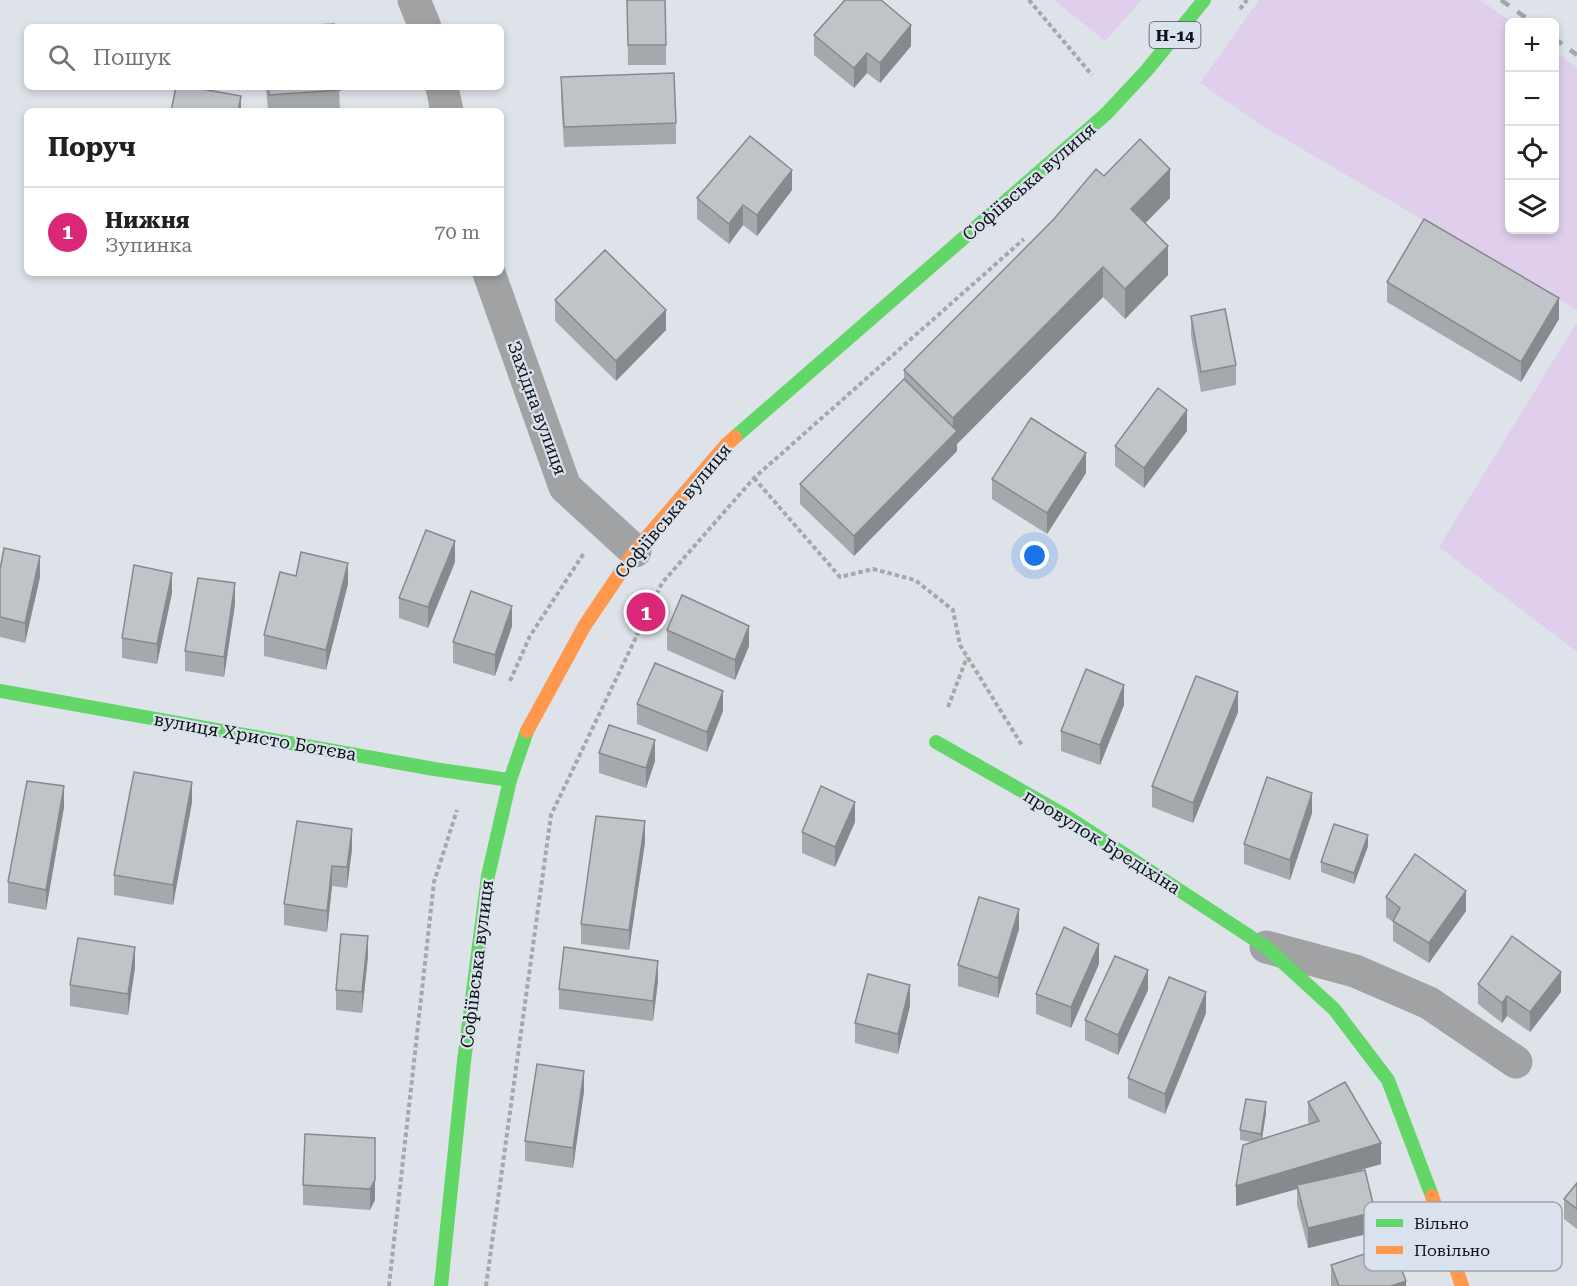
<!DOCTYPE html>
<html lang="uk">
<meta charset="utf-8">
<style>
body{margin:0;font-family:"Roboto Serif",serif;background:#f2f2f2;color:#202124}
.controls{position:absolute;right:18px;top:18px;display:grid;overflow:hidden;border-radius:9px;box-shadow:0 3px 9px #0003}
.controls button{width:54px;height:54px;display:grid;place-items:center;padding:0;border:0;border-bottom:2px solid #e0e0e0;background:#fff;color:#202124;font:30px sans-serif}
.you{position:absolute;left:1035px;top:556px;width:21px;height:21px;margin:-15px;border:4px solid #fff;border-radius:50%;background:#1a73e8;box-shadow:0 0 0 9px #1a73e833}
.badge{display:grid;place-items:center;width:39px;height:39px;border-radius:50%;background:#db2777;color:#fff;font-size:20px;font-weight:700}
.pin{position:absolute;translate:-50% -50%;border:3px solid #fff;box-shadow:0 2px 6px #0006}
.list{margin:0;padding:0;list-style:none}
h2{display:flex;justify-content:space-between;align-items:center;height:78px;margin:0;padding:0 24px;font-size:26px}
h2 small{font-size:20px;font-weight:400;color:#757577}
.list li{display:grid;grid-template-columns:39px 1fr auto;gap:18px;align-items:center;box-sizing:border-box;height:90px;padding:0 24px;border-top:2px solid #e0e0e0}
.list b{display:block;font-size:22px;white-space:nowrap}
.list p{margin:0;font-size:20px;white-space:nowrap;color:#757577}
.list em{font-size:20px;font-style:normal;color:#757577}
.icon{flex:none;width:33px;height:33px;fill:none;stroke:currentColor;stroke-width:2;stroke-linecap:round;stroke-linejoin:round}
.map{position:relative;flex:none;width:1577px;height:1286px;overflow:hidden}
.search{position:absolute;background:#fff;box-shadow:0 3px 9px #0003;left:24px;top:24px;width:480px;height:66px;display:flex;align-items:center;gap:15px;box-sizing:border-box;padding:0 21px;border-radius:9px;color:#757577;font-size:22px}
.panel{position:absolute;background:#fff;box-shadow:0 3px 9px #0003;left:24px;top:108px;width:480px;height:168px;border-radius:9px}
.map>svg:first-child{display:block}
</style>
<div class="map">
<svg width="1577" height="1286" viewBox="0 0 1577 1286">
<rect width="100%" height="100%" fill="#dee3e9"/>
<g fill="#dfcfed">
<polygon points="1054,0 1142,0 1105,41"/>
<polygon points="1259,0 1480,0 1512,22 1510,22 1510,230 1554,230 1555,52 1577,67 1577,310 1261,125 1200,83"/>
<polygon points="1577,322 1577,652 1439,547"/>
</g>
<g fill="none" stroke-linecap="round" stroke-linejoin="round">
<g stroke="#a5a7a9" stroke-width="4" stroke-dasharray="4.5 3" stroke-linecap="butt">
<polyline points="1029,0 1092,75"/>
<polyline points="1240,9 1247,0"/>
<polyline points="754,478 840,577 873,569 915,580 953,610 960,645 1023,747"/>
<polyline points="510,681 530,636 584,553"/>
<polyline points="948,707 967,657"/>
<polyline points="389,1286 434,882 457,810"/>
<polyline points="486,1286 551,815 662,583 754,478 1024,239"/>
</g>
<g stroke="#a1a2a4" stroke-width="33">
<polyline points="414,0 425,27"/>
<polyline points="442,87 447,111"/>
<polyline points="489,273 565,487 635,551"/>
<polyline points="1266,947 1355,971 1429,1003 1516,1062"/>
</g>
<g stroke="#63d668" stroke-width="14">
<polyline points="735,437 1106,114 1147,70 1204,0"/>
<polyline points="0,691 434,769 510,780"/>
<polyline points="936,742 1066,816 1266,947 1334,1009 1388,1080 1432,1196"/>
<polyline points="441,1286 464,1061 488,876 510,780 527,731"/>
</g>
<g stroke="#ff974d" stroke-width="14">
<polyline points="527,731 585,625 635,551 726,445 735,437"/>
<polyline points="1432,1196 1462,1286"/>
</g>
<g stroke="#a3a6a9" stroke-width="4.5" stroke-dasharray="10 10" stroke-linecap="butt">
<polyline points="1501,0 1532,22"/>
<polyline points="1554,38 1577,55"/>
</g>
</g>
<g fill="#a5a9ad">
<polygon points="627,0 666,45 666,65 628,65"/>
<polygon points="814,35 911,46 880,83 867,73 854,88 814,55"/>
<polygon points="561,77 676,123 676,144 564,147 561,97"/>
<polygon points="266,87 339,87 340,110 324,111 268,111"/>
<polygon points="1104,176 1170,198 1145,223 1168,275 1125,319 1103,297 957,444 957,451 854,556 800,504 800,484 904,379 904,370"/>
<polygon points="792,190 757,236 743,225 729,244 697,219 697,198"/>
<polygon points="1387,282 1559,319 1521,382 1387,302"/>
<polygon points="555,300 666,330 616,381 555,321"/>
<polygon points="1191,316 1236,365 1236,385 1201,392 1191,336"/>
<polygon points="1187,431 1144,488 1115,466 1115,446"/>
<polygon points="1086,473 1047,534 992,499 992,479"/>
<polygon points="455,562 428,628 399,618 399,598"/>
<polygon points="0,570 40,577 25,643 0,637"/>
<polygon points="296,576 348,584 326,670 264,656 264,635"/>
<polygon points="172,593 157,664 122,658 122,638"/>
<polygon points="235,604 224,677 185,671 185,651"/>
<polygon points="512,626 495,676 453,663 453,642"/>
<polygon points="667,630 749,646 735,680 667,650"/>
<polygon points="637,704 723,711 707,752 637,724"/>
<polygon points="1124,705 1100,765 1061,751 1061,731"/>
<polygon points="1238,712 1193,823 1152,807 1152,786"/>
<polygon points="599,753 655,761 646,788 599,773"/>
<polygon points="192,802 173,905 114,895 114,875"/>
<polygon points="64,807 46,910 8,903 8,882"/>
<polygon points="1312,813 1290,880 1244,864 1244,844"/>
<polygon points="855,822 835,867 802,853 802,832"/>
<polygon points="645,842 629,950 581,944 581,924"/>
<polygon points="1368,846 1354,884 1321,872 1321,862"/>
<polygon points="352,849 347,888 332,886 327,932 284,925 284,904"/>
<polygon points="1386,897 1466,911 1429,963 1393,941 1393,922 1386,917"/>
<polygon points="1019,929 998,998 958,986 958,965"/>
<polygon points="368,956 362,1013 336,1010 336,990"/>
<polygon points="1099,964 1071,1028 1036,1014 1036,994"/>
<polygon points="135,967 128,1015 70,1006 70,985"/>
<polygon points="658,981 653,1021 559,1009 559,989"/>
<polygon points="1478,984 1561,992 1530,1032 1507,1016 1502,1023 1478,1004"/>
<polygon points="1148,990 1118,1055 1085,1040 1085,1020"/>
<polygon points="910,1006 898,1054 855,1043 855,1023"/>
<polygon points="1206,1013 1165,1114 1128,1098 1128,1078"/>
<polygon points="584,1091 573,1168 525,1161 525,1141"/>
<polygon points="1308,1102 1381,1164 1345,1174 1375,1232 1308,1248 1297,1205 1297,1189 1236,1206 1251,1142 1240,1140 1240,1130 1266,1113 1262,1139 1309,1124 1308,1122"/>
<polygon points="375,1138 375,1200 370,1210 303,1205 303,1185"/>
<polygon points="1577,1183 1577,1229 1564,1219 1564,1199"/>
<polygon points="1331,1265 1406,1286 1331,1286"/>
</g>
<g fill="#86898d">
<polygon points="911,25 911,46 880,83 880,63"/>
<polygon points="867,53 867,73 854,88 854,68"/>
<polygon points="241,96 241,111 238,111"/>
<polygon points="1170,169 1170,198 1131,238 1131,209"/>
<polygon points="792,170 792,190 757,236 757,215"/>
<polygon points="743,205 743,225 729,244 729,224"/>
<polygon points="1168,246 1168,275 1125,319 1125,289"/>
<polygon points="1103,267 1103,297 957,444 957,451 854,556 854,536 953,435 953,418"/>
<polygon points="1559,298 1559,319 1521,382 1521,362"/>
<polygon points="666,310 666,330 616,381 616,361"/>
<polygon points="1187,410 1187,431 1144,488 1144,468"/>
<polygon points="1086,453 1086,473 1047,534 1047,513"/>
<polygon points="455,541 455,562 428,628 428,607"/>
<polygon points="40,556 40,577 25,643 25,623"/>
<polygon points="348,563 348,584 326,670 326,650"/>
<polygon points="172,573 172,593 157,664 157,644"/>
<polygon points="235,583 235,604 224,677 224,657"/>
<polygon points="512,606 512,626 495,676 495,655"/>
<polygon points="749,626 749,646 735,680 735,660"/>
<polygon points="1124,685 1124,705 1100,765 1100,745"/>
<polygon points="723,691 723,711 707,752 707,732"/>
<polygon points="1238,692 1238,712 1193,823 1193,803"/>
<polygon points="655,740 655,761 646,788 646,768"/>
<polygon points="192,782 192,802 173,905 173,885"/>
<polygon points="64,786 64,807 46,910 46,890"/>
<polygon points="1312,793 1312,813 1290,880 1290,860"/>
<polygon points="855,802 855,822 835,867 835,847"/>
<polygon points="645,821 645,842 629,950 629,930"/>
<polygon points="352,829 352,849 347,888 347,867"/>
<polygon points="1368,835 1368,846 1354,884 1354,873"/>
<polygon points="332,866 332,886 327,932 327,911"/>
<polygon points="1466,891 1466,911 1429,963 1429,943"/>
<polygon points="1019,909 1019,929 998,998 998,978"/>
<polygon points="368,936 368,956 362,1013 362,992"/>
<polygon points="1099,944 1099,964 1071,1028 1071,1007"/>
<polygon points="135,947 135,967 128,1015 128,994"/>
<polygon points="658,961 658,981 653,1021 653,1001"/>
<polygon points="1148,970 1148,990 1118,1055 1118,1035"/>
<polygon points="1561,972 1561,992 1530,1032 1530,1012"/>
<polygon points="910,985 910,1006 898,1054 898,1034"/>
<polygon points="1206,992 1206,1013 1165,1114 1165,1094"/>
<polygon points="1507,996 1507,1016 1502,1023 1502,1003"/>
<polygon points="584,1071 584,1091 573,1168 573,1148"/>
<polygon points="1266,1102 1266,1113 1261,1144 1261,1134"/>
<polygon points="1381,1143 1381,1164 1298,1188 1297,1185 1297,1189 1236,1206 1236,1186"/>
<polygon points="375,1159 375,1200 370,1210 370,1189"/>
<polygon points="1375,1212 1375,1232 1308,1248 1308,1228"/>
<polygon points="1406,1281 1406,1286 1391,1286"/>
</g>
<g fill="#c0c4c9" stroke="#86898d" stroke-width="1.5">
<polygon points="627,0 665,0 666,45 628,45"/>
<polygon points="845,0 881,0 911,25 880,63 867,53 854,68 814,35"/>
<polygon points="334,24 335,27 280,27"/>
<polygon points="674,73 676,123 564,127 561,77"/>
<polygon points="176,87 191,87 241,96 238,111 171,111"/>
<polygon points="268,87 339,87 340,90 269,95"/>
<polygon points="750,136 792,170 757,215 743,205 729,224 697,198"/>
<polygon points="1140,139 1170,169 1131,209 1168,246 1125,289 1103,267 953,418 904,370 1054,219 1096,169 1104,176"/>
<polygon points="1424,219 1559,298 1521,362 1387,282"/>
<polygon points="605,250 666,310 616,361 555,300"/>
<polygon points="1225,309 1236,365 1201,372 1191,316"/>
<polygon points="904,379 957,431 854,536 800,484"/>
<polygon points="1158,388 1187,410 1144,468 1115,446"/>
<polygon points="1031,418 1086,453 1047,513 992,479"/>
<polygon points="426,530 455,541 428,607 399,598"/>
<polygon points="4,548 40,556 25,623 0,617 0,570"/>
<polygon points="301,552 348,563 326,650 264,635 280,572 296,576"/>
<polygon points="134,565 172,573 157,644 122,638"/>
<polygon points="198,578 235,583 224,657 185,651"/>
<polygon points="471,591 512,606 495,655 453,642"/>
<polygon points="682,595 749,626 735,660 667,630"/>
<polygon points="655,663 723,691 707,732 637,704"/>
<polygon points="1086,669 1124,685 1100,745 1061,731"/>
<polygon points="1196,676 1238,692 1193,803 1152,786"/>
<polygon points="609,725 655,740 646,768 599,753"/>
<polygon points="134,772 192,782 173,885 114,875"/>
<polygon points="1267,777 1312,793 1290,860 1244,844"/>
<polygon points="27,781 64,786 46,890 8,882"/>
<polygon points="821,786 855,802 835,847 802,832"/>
<polygon points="596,816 645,821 629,930 581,924"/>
<polygon points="297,821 352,829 347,867 332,866 327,911 284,904"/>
<polygon points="1334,824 1368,835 1354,873 1321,862"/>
<polygon points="1415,854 1466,891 1429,943 1393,921 1400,908 1386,897"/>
<polygon points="979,897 1019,909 998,978 958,965"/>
<polygon points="1064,927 1099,944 1071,1007 1036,994"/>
<polygon points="341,934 368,936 362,992 336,990"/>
<polygon points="1512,936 1561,972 1530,1012 1507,996 1502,1003 1478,984"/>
<polygon points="78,938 135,947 128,994 70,985"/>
<polygon points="564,947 658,961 653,1001 559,989"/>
<polygon points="1115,956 1148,970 1118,1035 1085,1020"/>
<polygon points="868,974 910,985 898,1034 855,1023"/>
<polygon points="1169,977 1206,992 1165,1094 1128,1078"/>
<polygon points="537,1064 584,1071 573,1148 525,1141"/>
<polygon points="1345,1082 1381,1143 1236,1186 1243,1145 1319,1121 1308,1102"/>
<polygon points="1246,1099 1266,1102 1261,1134 1240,1130"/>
<polygon points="305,1134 375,1138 375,1180 370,1189 303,1185"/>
<polygon points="1365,1170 1375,1212 1308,1228 1297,1185"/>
<polygon points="1577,1183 1577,1209 1564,1199"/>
<polygon points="1392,1245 1406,1281 1391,1286 1339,1286 1331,1265"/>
</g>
<g text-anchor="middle" stroke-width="4.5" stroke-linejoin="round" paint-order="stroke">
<rect fill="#dae2ed" stroke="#4d5156" stroke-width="1.5" x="1149.5" y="22" width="51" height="26" rx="4.5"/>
<g font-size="16" font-weight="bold" fill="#101316">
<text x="1175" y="41">Н-14</text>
</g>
<g font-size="18" fill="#101316" stroke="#dae2ed">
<text transform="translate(1029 182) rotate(-41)" y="6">Софіївська вулиця</text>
<text transform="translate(537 408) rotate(70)" y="6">Західна вулиця</text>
<text transform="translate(673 511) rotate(-50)" y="6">Софіївська вулиця</text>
<text transform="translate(255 737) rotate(10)" y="6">вулиця Христо Ботєва</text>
<text transform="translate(1102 842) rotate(32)" y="6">провулок Бредіхіна</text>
<text transform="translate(477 964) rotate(-83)" y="6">Софіївська вулиця</text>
</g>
</g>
<rect x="1364" y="1202" width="198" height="69" rx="9" fill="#dae2ed" stroke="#9da4ac" stroke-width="1.5"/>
<rect x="1376" y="1219" width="27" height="8" fill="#63d668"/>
<rect x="1376" y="1246" width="27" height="8" fill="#ff974d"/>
<g font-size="16" fill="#101316">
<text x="1414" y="1229">Вільно</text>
<text x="1414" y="1256">Повільно</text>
</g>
</svg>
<div class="controls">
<button>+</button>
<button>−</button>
<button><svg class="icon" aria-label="locate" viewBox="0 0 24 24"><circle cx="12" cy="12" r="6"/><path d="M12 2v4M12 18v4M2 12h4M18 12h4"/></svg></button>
<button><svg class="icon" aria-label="layers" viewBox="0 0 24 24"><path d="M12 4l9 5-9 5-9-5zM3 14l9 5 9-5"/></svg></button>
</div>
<div class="you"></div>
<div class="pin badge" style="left:646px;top:612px">1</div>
<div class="search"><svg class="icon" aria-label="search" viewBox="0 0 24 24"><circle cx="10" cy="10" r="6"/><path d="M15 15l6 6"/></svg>Пошук</div>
<section class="panel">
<h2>Поруч<small></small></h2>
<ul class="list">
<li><span class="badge">1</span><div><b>Нижня</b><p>Зупинка</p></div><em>70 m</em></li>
</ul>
</section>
</div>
